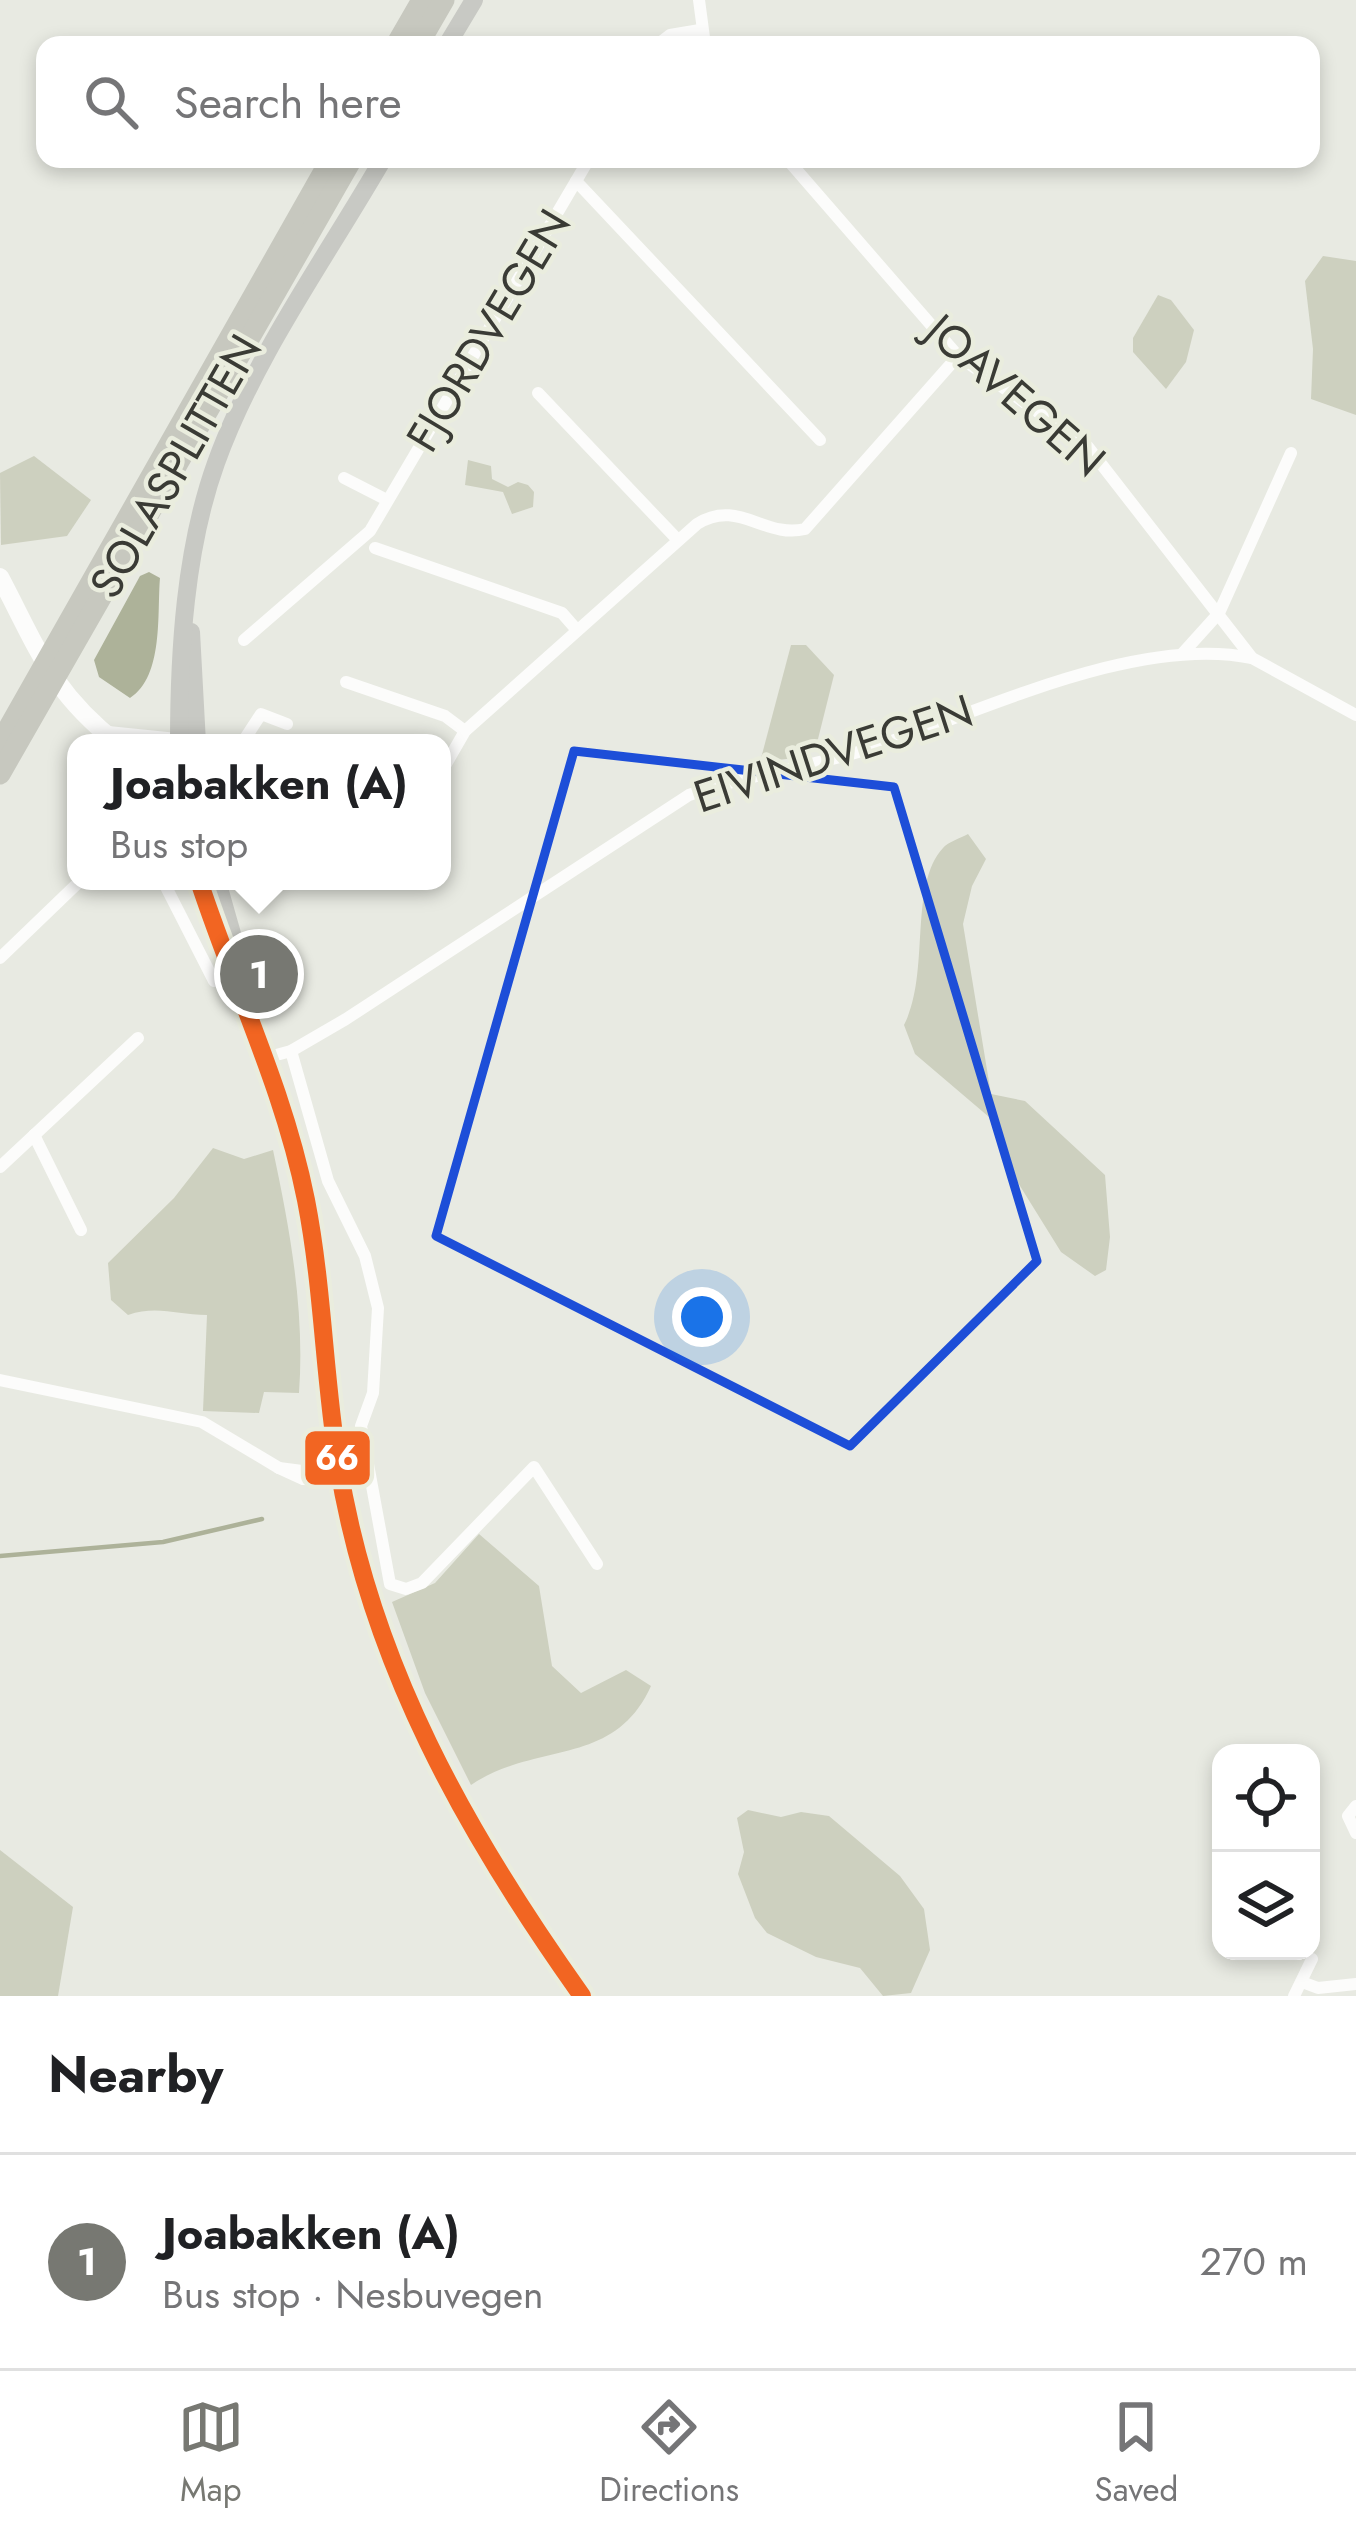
<!DOCTYPE html>
<meta charset="utf-8">
<style>
body{margin:0;font-family:Jost,sans-serif;background:#f2f2f2;color:#202124}
.controls{position:absolute;right:36px;bottom:36px;display:grid;overflow:hidden;border-radius:24px;box-shadow:0 6px 18px #0003}
.controls button{width:108px;height:108px;display:grid;place-items:center;padding:0;border:0;border-bottom:3px solid #e0e0e0;background:#fff;color:#202124;font:60px sans-serif}
.you{position:absolute;left:702px;top:1317px;width:42px;height:42px;margin:-30px;border:9px solid #fff;border-radius:50%;background:#1a73e8;box-shadow:0 0 0 18px #1a73e833}
.badge{display:grid;place-items:center;width:78px;height:78px;border-radius:50%;background:#777872;color:#fff;font-size:39px;font-weight:700}
.pin{position:absolute;translate:-50% -50%;border:6px solid #fff;box-shadow:0 3px 12px #0006}
.popup{position:absolute;left:67px;top:734px;width:384px;height:156px;box-sizing:border-box;display:grid;place-content:center;border-radius:24px;background:#fff;filter:drop-shadow(0 3px 9px #0005);font-size:39px;white-space:nowrap;color:#757577}
.popup b{font-size:45px;color:#202124}
.popup::after{content:'';position:absolute;left:50%;top:100%;margin-left:-24px;border:24px solid transparent;border-top-color:#fff}
.list{margin:0;padding:0;list-style:none}
h2{display:flex;justify-content:space-between;align-items:center;height:156px;margin:0;padding:0 48px;font-size:51px}
h2 small{font-size:39px;font-weight:400;color:#757577}
.list li{display:grid;grid-template-columns:78px 1fr auto;gap:36px;align-items:center;box-sizing:border-box;height:216px;padding:0 48px;border-top:3px solid #e0e0e0}
.list b{display:block;font-size:45px;white-space:nowrap}
.list p{margin:0;font-size:39px;white-space:nowrap;color:#757577}
.list em{font-size:39px;font-style:normal;color:#757577}
.icon{flex:none;width:66px;height:66px;fill:none;stroke:currentColor;stroke-width:2;stroke-linecap:round;stroke-linejoin:round}
.map{position:relative;flex:none;width:1356px;height:1996px;overflow:hidden}
.search{position:absolute;background:#fff;box-shadow:0 6px 18px #0003;left:36px;right:36px;top:36px;height:132px;display:flex;align-items:center;gap:30px;box-sizing:border-box;padding:0 42px;border-radius:24px;color:#757577;font-size:45px}
.sheet{height:372px;background:#fff}
nav{display:flex;justify-content:space-around;align-items:center;box-sizing:border-box;height:168px;border-top:3px solid #e0e0e0;background:#fff;font-size:33px;color:#757577}
nav a{display:grid;justify-items:center;gap:6px}
nav .on{color:#777872}
.map>svg:first-child{display:block}
</style>
<div class="map">
<svg width="1356" height="1996" viewBox="0 0 1356 1996">
<rect width="100%" height="100%" fill="#e8eae2"/>
<g fill="#cdd0bf">
<polygon points="1323,256 1356,261 1356,415 1311,399 1313,349 1305,281"/>
<polygon points="1158,295 1171,300 1194,330 1186,362 1166,389 1133,352 1133,338"/>
<polygon points="34,456 91,500 67,536 1,545 0,473"/>
<polygon points="468,460 491,466 492,479 508,487 518,482 528,485 534,492 533,507 512,514 503,492 465,485"/>
<polygon points="791,645 806,645 834,675 818,739 804,757 760,762"/>
<path d="M968,834l18,25 -14,27 -9,38 28,170 34,7 80,74 5,62 -4,33 -11,6 -34,-24 -49,-79 -23,-56 -74,-63 -11,-29c27,-52 4,-139 39,-177 5,-6 18,-10 25,-14z"/>
<path d="M213,1148l31,11 29,-9c17,80 32,161 26,243l-35,-1 -5,21 -56,-2 4,-96c-30,0 -50,-10 -79,0l-17,-15 -3,-37 66,-65z"/>
<path d="M479,1534l60,52 13,80 29,27 45,-23 25,16c-37,82 -115,55 -180,99l-46,-92 -33,-91 43,-19z"/>
<polygon points="748,1810 781,1817 801,1812 829,1816 900,1876 924,1909 930,1950 911,1993 883,1996 860,1968 816,1957 767,1933 755,1918 738,1874 744,1852 737,1818"/>
<polygon points="0,1850 73,1907 58,1996 0,1996"/>
</g>
<path fill="#adb299" d="M149,572l11,6c-3,35 4,98 -30,120l-31,-21 -5,-17 46,-84z"/>
<g fill="none" stroke-linecap="round" stroke-linejoin="round">
<polyline stroke="#adb299" stroke-width="4.5" points="0,1556 163,1542 262,1519"/>
<g stroke="#fcfcfb" stroke-width="12">
<polyline points="699,0 705,45"/>
<polyline points="657,45 670,35 700,30"/>
<polyline points="787,159 958,356 1088,447 1252,658 1356,715"/>
<polyline points="576,181 820,440"/>
<polyline points="538,393 676,538"/>
<polyline points="344,478 387,500"/>
<polyline points="375,548 562,613 576,629"/>
<polyline points="244,640 370,531 589,159"/>
<polyline points="1182,654 1219,613 1291,453"/>
<polyline points="346,682 445,716 465,731"/>
<polyline points="242,743 261,714 287,724"/>
<path d="M442,771l23,-40 232,-207c41,-26 68,15 108,5l153,-173"/>
<polyline points="163,881 214,981"/>
<polyline points="0,958 80,881"/>
<polyline points="291,1051 328,1181 365,1256 378,1308 373,1393 361,1426 390,1584 406,1589 422,1583 534,1467 597,1564"/>
<path d="M265,1058l26,-7 55,-32 343,-224c59,-21 120,-27 179,-46 109,-35 268,-115 384,-91"/>
<polyline points="34,1135 81,1230"/>
<polyline points="0,1167 138,1038"/>
<polyline points="0,1380 202,1422 279,1468"/>
<polyline points="337,1462 302,1471 279,1468 303,1479 341,1480"/>
<polyline points="1356,1806 1348,1816 1356,1833"/>
<polyline points="1302,1982 1318,1988 1356,1984"/>
<polyline points="1294,1996 1312,1959"/>
</g>
<g stroke="#fcfcfb" stroke-width="18">
<path d="M0,577c38,72 51,114 117,166"/>
<polyline points="108,735 186,743"/>
</g>
<g stroke="#c8c9c4" stroke-width="18">
<polyline points="447,45 474,0"/>
<polyline points="191,632 197,743"/>
<path d="M179,743c0,-91 6,-194 37,-280 39,-108 110,-205 167,-304"/>
<path d="M199,881c35,107 85,208 107,319 17,87 18,176 32,263 32,200 128,370 244,533"/>
<polyline points="217,881 248,990"/>
</g>
<g stroke="#c7c8bf" stroke-width="21">
<polyline points="396,45 422,0"/>
<polyline points="418,45 444,0"/>
<polyline points="0,743 331,159"/>
<polyline points="0,774 352,159"/>
</g>
<defs>
<path id="bus-1" d="M199,881c35,107 85,208 107,319 17,87 18,176 32,263 32,200 128,370 244,533"/>
</defs>
<use href="#bus-1" stroke="#eaedde" stroke-width="27"/>
<use href="#bus-1" stroke="#f26522" stroke-width="18"/>
</g>
<path fill="none" stroke="#1d4ed8" stroke-width="9" stroke-linejoin="round" d="M574,751l320,36 143,474 -187,185 -414,-210z"/>
<g text-anchor="middle" stroke-width="9" stroke-linejoin="round" paint-order="stroke">
<g font-size="45" fill="#3a3b35" stroke="#eaedde">
<text transform="translate(488 330) rotate(-59)" y="16">FJORDVEGEN</text>
<text transform="translate(1016 395) rotate(41)" y="16">JOAVEGEN</text>
<text transform="translate(175 466) rotate(-60)" y="16">SOLASPLITTEN</text>
<text transform="translate(833 753) rotate(-18)" y="16">EIVINDVEGEN</text>
</g>
</g>
<rect stroke="#eaedde" stroke-width="4.5" x="303" y="1429" width="69" height="58" rx="12" fill="#f26522"/>
<g font-size="33" text-anchor="middle" font-weight="bold" fill="#fff">
<text x="337" y="1469">66</text>
</g>
</svg>
<div class="controls">
<button><svg class="icon" aria-label="locate" viewBox="0 0 24 24"><circle cx="12" cy="12" r="6"/><path d="M12 2v4M12 18v4M2 12h4M18 12h4"/></svg></button>
<button><svg class="icon" aria-label="layers" viewBox="0 0 24 24"><path d="M12 4l9 5-9 5-9-5zM3 14l9 5 9-5"/></svg></button>
</div>
<div class="you"></div>
<div class="pin badge" style="left:259px;top:974px">1</div>
<div class="popup"><b>Joabakken (A)</b>Bus stop</div>
<div class="search"><svg class="icon" aria-label="search" viewBox="0 0 24 24"><circle cx="10" cy="10" r="6"/><path d="M15 15l6 6"/></svg>Search here</div>
</div>
<section class="sheet">
<h2>Nearby<small></small></h2>
<ul class="list">
<li><span class="badge">1</span><div><b>Joabakken (A)</b><p>Bus stop · Nesbuvegen</p></div><em>270 m</em></li>
</ul>
</section>
<nav>
<a class="on"><svg class="icon" aria-label="map" viewBox="0 0 24 24"><path d="M3 6l6-2 6 2 6-2v14l-6 2-6-2-6 2zM9 4v14M15 6v14"/></svg>Map</a>
<a><svg class="icon" aria-label="directions" viewBox="0 0 24 24"><path d="M12 3l9 9-9 9-9-9zM9 14v-3h6M13 9l2 2-2 2"/></svg>Directions</a>
<a><svg class="icon" aria-label="saved" viewBox="0 0 24 24"><path d="M7 4h10v16l-5-4-5 4z"/></svg>Saved</a>
</nav>
